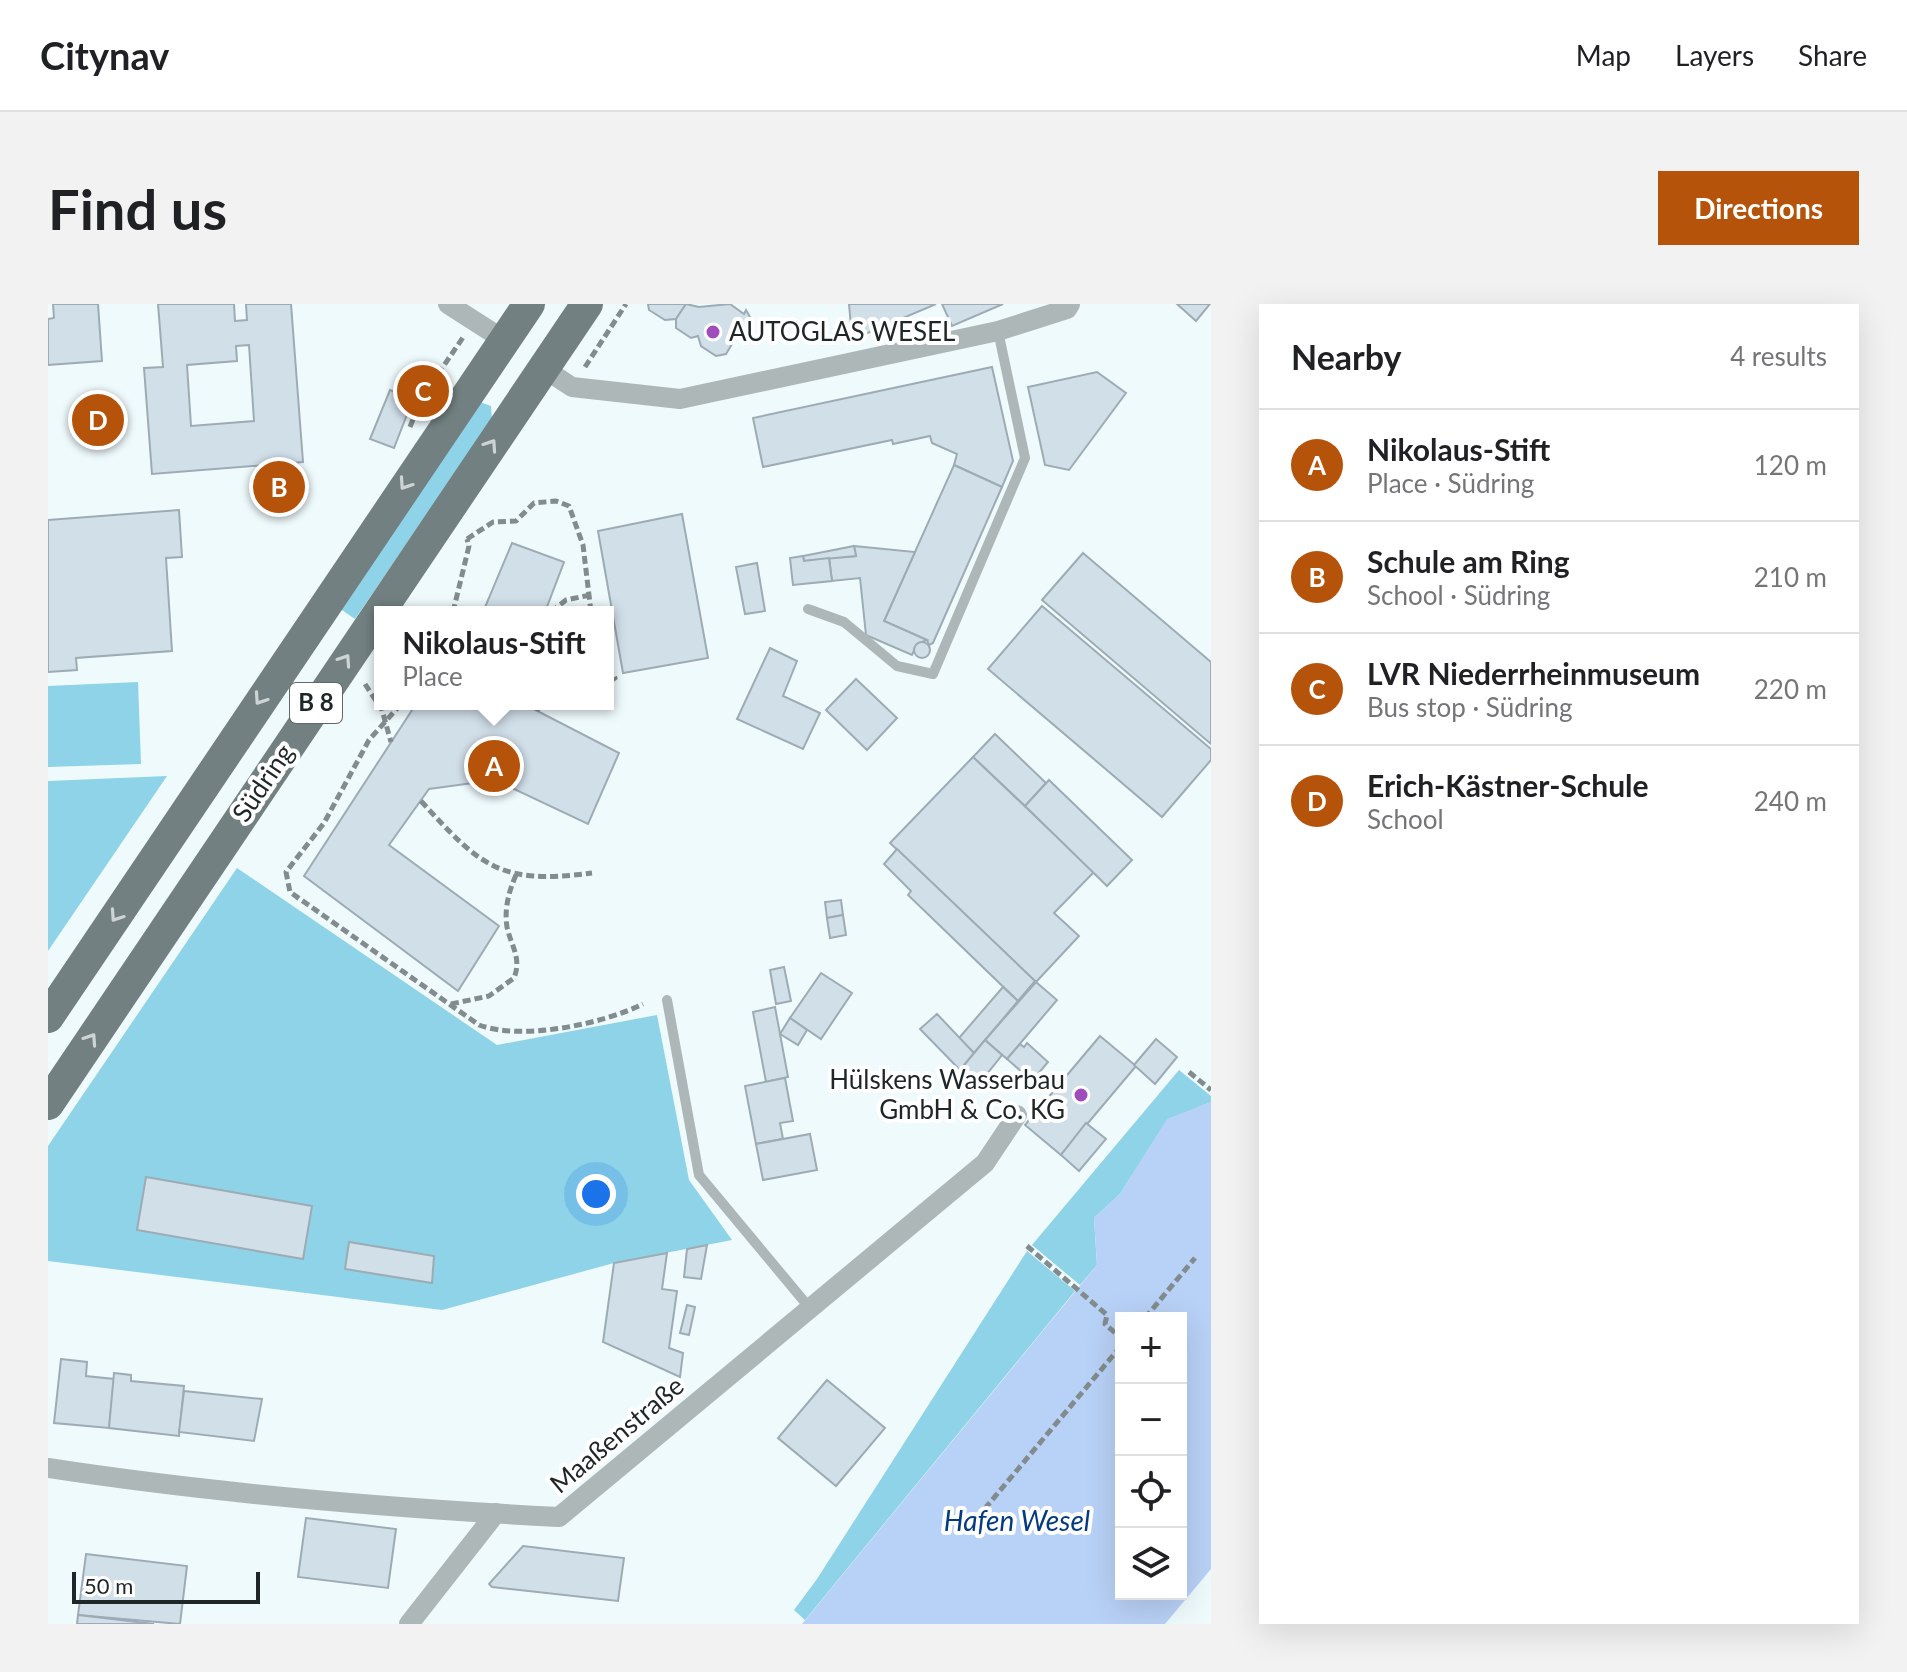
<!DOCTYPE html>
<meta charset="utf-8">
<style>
body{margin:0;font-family:Lato,sans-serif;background:#f2f2f2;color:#202124}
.controls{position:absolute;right:24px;bottom:24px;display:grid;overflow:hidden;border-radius:0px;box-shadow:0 8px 32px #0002}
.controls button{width:72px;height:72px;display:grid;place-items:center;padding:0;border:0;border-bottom:2px solid #e0e0e0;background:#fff;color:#202124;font:40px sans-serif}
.scale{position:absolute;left:24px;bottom:20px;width:188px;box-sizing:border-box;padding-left:8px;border:4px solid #1f2628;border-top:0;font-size:22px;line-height:28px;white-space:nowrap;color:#1f2628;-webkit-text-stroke:6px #fff;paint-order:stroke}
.you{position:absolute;left:548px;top:890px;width:28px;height:28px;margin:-20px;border:6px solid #fff;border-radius:50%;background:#1a73e8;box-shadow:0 0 0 12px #1a73e833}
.badge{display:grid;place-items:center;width:52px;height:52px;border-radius:50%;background:#b45309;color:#fff;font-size:26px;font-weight:700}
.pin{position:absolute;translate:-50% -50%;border:4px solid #fff;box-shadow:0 2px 8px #0006}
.popup{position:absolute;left:326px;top:302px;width:240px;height:104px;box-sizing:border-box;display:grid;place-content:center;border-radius:0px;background:#fff;filter:drop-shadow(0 2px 6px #0005);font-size:26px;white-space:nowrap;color:#757577}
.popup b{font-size:30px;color:#202124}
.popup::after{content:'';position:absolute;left:50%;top:100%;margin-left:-16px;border:16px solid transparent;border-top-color:#fff}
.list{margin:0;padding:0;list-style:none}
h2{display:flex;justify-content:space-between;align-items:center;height:104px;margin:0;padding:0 32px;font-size:34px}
h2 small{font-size:26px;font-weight:400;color:#757577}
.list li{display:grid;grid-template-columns:52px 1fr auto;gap:24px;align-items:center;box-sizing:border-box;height:112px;padding:0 32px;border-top:2px solid #e0e0e0}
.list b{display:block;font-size:30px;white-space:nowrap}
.list p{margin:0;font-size:26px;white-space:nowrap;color:#757577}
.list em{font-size:26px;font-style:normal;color:#757577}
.icon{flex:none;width:44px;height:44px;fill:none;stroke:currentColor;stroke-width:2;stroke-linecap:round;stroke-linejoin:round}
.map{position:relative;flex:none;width:1163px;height:1320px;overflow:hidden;border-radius:0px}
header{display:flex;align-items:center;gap:48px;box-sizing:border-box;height:112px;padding:0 40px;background:#fff;border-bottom:2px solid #e0e0e0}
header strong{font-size:38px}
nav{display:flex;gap:44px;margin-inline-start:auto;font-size:28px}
.intro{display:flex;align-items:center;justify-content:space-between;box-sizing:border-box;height:192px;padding:0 48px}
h1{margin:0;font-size:56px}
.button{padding:20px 36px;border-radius:0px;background:#b45309;color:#fff;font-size:28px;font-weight:700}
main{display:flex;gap:48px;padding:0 48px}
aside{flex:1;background:#fff;border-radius:0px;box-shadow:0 8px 32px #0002}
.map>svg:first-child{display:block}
</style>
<header>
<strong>Citynav</strong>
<nav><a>Map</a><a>Layers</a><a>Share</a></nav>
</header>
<div class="intro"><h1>Find us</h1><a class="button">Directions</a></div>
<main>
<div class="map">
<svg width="1163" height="1320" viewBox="0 0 1163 1320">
<rect width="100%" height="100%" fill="#effafd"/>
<g fill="#8ed3e7">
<polygon points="432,98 443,102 444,115 307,315 288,302"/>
<polygon points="90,378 93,460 0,463 0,382"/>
<polygon points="119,472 0,647 0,477"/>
<polygon points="189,564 449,741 609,711 641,876 684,936 566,959 394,1006 0,957 0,842"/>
<polygon points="1131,766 1163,792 1163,798 1119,816 1072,890 1046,914 1049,961 1032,981 984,941"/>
<polygon points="979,947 1027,987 757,1316 746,1306 769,1275"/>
</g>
<path fill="#b8d1f6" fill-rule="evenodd" d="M1163,798v467l-46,55h-363l295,-359 -3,-47 26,-24 47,-75zM1073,1014h60v276h-60z"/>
<g fill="#d1dfe9" stroke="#9dabb4" stroke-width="2" fill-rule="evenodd">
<polygon points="5,0 50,0 54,57 0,61 0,15 6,14"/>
<path d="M110,0h76l1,17 12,-1 -1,-16h45l12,158 -151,12 -8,-106 19,-1zM201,41l5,76 -63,5 -4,-61 50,-4 -1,-15z"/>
<polygon points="600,0 638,0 628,15 617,16 601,6"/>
<polygon points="638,0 651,3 682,0 696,10 698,6 702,13 695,24 697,33 687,35 678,50 668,52 653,42 650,32 643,34 628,24 628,15"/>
<polygon points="801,0 888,0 808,34 803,23"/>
<polygon points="894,0 955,0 904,22"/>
<polygon points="1129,0 1162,0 1148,17"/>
<polygon points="944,63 965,157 954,183 906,161 909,150 884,139 882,132 845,140 844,136 715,163 705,114"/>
<polygon points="1049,68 1078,89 1021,166 997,161 980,83"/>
<polygon points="342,86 365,95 346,144 322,135"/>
<polygon points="906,161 954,183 885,339 881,341 879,336 836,317"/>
<polygon points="131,206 134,253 118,254 124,347 28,354 29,366 0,368 0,216"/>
<polygon points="634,210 660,354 575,369 550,227"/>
<polygon points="464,239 516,258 497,308 435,308"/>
<polygon points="806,242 867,248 836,317 879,336 869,340 864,351 818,331 812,274 784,277 781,254 808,252"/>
<polygon points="806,242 808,252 756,257 755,252"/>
<polygon points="1035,249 1163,358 1163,440 994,296"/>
<polygon points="755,252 756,257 781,254 784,277 745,281 742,254"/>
<polygon points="709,259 717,307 697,310 688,263"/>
<polygon points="994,302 1163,445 1163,456 1114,513 940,365"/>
<circle cx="874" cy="346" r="8"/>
<polygon points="722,344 749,357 735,392 772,409 755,445 689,415"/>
<polygon points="808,375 849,414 819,446 778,406"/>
<polygon points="368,400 476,400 571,449 540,520 447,476 381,485 341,541 451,622 410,687 256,572"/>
<polygon points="947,430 998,479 977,502 925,453"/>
<polygon points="925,453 1046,568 1006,609 1031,632 988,678 842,539"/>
<polygon points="1001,476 1084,556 1059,582 977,502"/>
<polygon points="849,545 987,677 970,697 860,591 863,587 836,560"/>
<polygon points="793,596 795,611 779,614 777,598"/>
<polygon points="795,611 798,631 782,634 779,614"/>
<polygon points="736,663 743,697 728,700 722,666"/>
<polygon points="773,669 804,689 773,735 742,714"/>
<polygon points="988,678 1009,696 959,755 937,736"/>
<polygon points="955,683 970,697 926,749 911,734"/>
<polygon points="727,703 740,773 718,778 705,708"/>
<polygon points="889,710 926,749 912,766 872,725"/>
<polygon points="742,714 759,726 750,741 732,730"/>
<polygon points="1052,732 1088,762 1013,851 977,821"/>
<polygon points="1108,735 1129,753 1107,780 1086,761"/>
<polygon points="937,736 954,751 930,781 912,766"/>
<polygon points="979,739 1000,758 984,777 959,755 972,740 976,743"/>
<polygon points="737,774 745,817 732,819 735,835 708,840 697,782"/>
<polygon points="1038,819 1058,835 1031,867 1013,851"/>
<polygon points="762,830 769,866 715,876 708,840"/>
<polygon points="98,873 264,902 255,955 89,926"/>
<polygon points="301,938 386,952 384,979 297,965"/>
<polygon points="659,941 653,975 636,973 639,945"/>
<polygon points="619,949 614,985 629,987 621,1044 635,1049 632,1073 555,1038 566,959"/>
<polygon points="639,1001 647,1003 641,1031 632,1029"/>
<polygon points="13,1055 39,1058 38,1072 66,1075 61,1124 6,1119"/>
<polygon points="66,1069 83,1071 83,1077 136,1082 131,1132 61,1124"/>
<polygon points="779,1076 837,1124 788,1182 730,1134"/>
<polygon points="136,1087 214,1095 206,1137 131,1128"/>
<polygon points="258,1214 348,1225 340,1284 250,1273"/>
<polygon points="475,1242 576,1254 570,1297 444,1283 441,1280"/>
<polygon points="38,1250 139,1262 132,1320 30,1311"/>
<polygon points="30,1311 106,1320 29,1320"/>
</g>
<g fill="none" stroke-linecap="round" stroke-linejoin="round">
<g stroke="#828b8d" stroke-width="5" stroke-dasharray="8 4" stroke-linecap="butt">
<polyline points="537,63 578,0"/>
<polyline points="362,123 373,95 416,32"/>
<polyline points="419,235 445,218 468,217 486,199 508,197 521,202 535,241 543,308"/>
<polyline points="405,308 421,242 419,235"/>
<polyline points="503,308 518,296 542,291"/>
<polyline points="560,363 567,374 560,378"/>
<polyline points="317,380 334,406 343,438"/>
<path d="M353,400l-32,36 -45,83 -38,49 4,20 189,133c44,16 123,-1 164,-21"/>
<polyline points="489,407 491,400"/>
<path d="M373,497c60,66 79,84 171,72"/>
<path d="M403,700l38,-8 25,-18c8,-20 -3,-32 -7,-51 -3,-18 2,-36 9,-52"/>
<polyline points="1141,768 1163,786"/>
<polyline points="979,942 1059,1011 1057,1020 1073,1034"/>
<polyline points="1097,1014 1147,954"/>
<polyline points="929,1214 1073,1042"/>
</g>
<g stroke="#aeb7b7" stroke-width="10">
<polyline points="760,305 796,318 849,362 885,370 977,154 950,27"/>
<polyline points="619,696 651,871 760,1002"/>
</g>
<g stroke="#aeb7b7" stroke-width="20">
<polyline points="400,0 456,36"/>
<polyline points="495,64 524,83 632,95 950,27 1019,5 1022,0"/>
<path d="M0,1164c169,26 340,40 511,49l426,-354 32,-48"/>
<polyline points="361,1320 448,1209"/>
</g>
<g stroke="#728081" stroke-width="32">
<polyline points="0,713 481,0"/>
<polyline points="0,800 539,0"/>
</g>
</g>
<defs><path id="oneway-chevron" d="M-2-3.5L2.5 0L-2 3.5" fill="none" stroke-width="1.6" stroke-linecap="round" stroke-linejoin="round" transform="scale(2)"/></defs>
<g stroke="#ced3d3">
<use href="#oneway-chevron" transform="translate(443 141) rotate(-56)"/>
<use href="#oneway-chevron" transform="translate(357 180) rotate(124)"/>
<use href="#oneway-chevron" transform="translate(297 356) rotate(-56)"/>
<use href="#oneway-chevron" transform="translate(212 395) rotate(124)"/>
<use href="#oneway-chevron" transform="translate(68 612) rotate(124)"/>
<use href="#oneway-chevron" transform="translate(43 735) rotate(-56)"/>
</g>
<g fill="#a04dbc" stroke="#fff" stroke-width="3">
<circle cx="665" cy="28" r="8"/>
<circle cx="1033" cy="791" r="8"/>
</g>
<g text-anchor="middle" stroke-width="8" stroke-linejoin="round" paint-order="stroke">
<rect fill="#fff" stroke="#626768" stroke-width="2" x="242" y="379" width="52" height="40" rx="6"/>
<g font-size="24" font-weight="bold" fill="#1f2628">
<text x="268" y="407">B 8</text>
</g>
<g font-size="26" fill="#1f2628" stroke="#fff" text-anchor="start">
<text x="681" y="37">AUTOGLAS WESEL</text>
<text x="1017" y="785" text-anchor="end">Hülskens Wasserbau<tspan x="1017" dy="30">GmbH &amp; Co. KG</tspan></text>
</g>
<g font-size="26" fill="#1f2628" stroke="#fff">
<text transform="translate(215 479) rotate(-56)" y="9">Südring</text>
<text transform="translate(569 1131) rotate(-40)" y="9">Maaßenstraße</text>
</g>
<g font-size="28" font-style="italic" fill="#043b80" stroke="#fff">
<text x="969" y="1227">Hafen Wesel</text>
</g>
</g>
</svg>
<div class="controls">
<button>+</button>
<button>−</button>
<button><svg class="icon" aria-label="locate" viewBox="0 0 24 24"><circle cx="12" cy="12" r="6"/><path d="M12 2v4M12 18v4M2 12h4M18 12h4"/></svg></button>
<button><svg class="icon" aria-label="layers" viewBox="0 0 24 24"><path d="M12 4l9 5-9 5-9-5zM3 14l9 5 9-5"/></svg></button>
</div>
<div class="scale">50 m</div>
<div class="you"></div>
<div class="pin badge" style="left:446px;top:462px">A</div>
<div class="popup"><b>Nikolaus-Stift</b>Place</div>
<div class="pin badge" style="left:231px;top:183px">B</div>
<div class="pin badge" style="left:375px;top:87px">C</div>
<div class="pin badge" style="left:50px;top:116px">D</div>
</div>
<aside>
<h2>Nearby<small>4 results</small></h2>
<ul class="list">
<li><span class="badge">A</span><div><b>Nikolaus-Stift</b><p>Place · Südring</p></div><em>120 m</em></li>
<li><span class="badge">B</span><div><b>Schule am Ring</b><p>School · Südring</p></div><em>210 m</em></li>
<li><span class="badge">C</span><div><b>LVR Niederrheinmuseum</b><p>Bus stop · Südring</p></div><em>220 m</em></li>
<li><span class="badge">D</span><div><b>Erich-Kästner-Schule</b><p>School</p></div><em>240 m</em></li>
</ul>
</aside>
</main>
